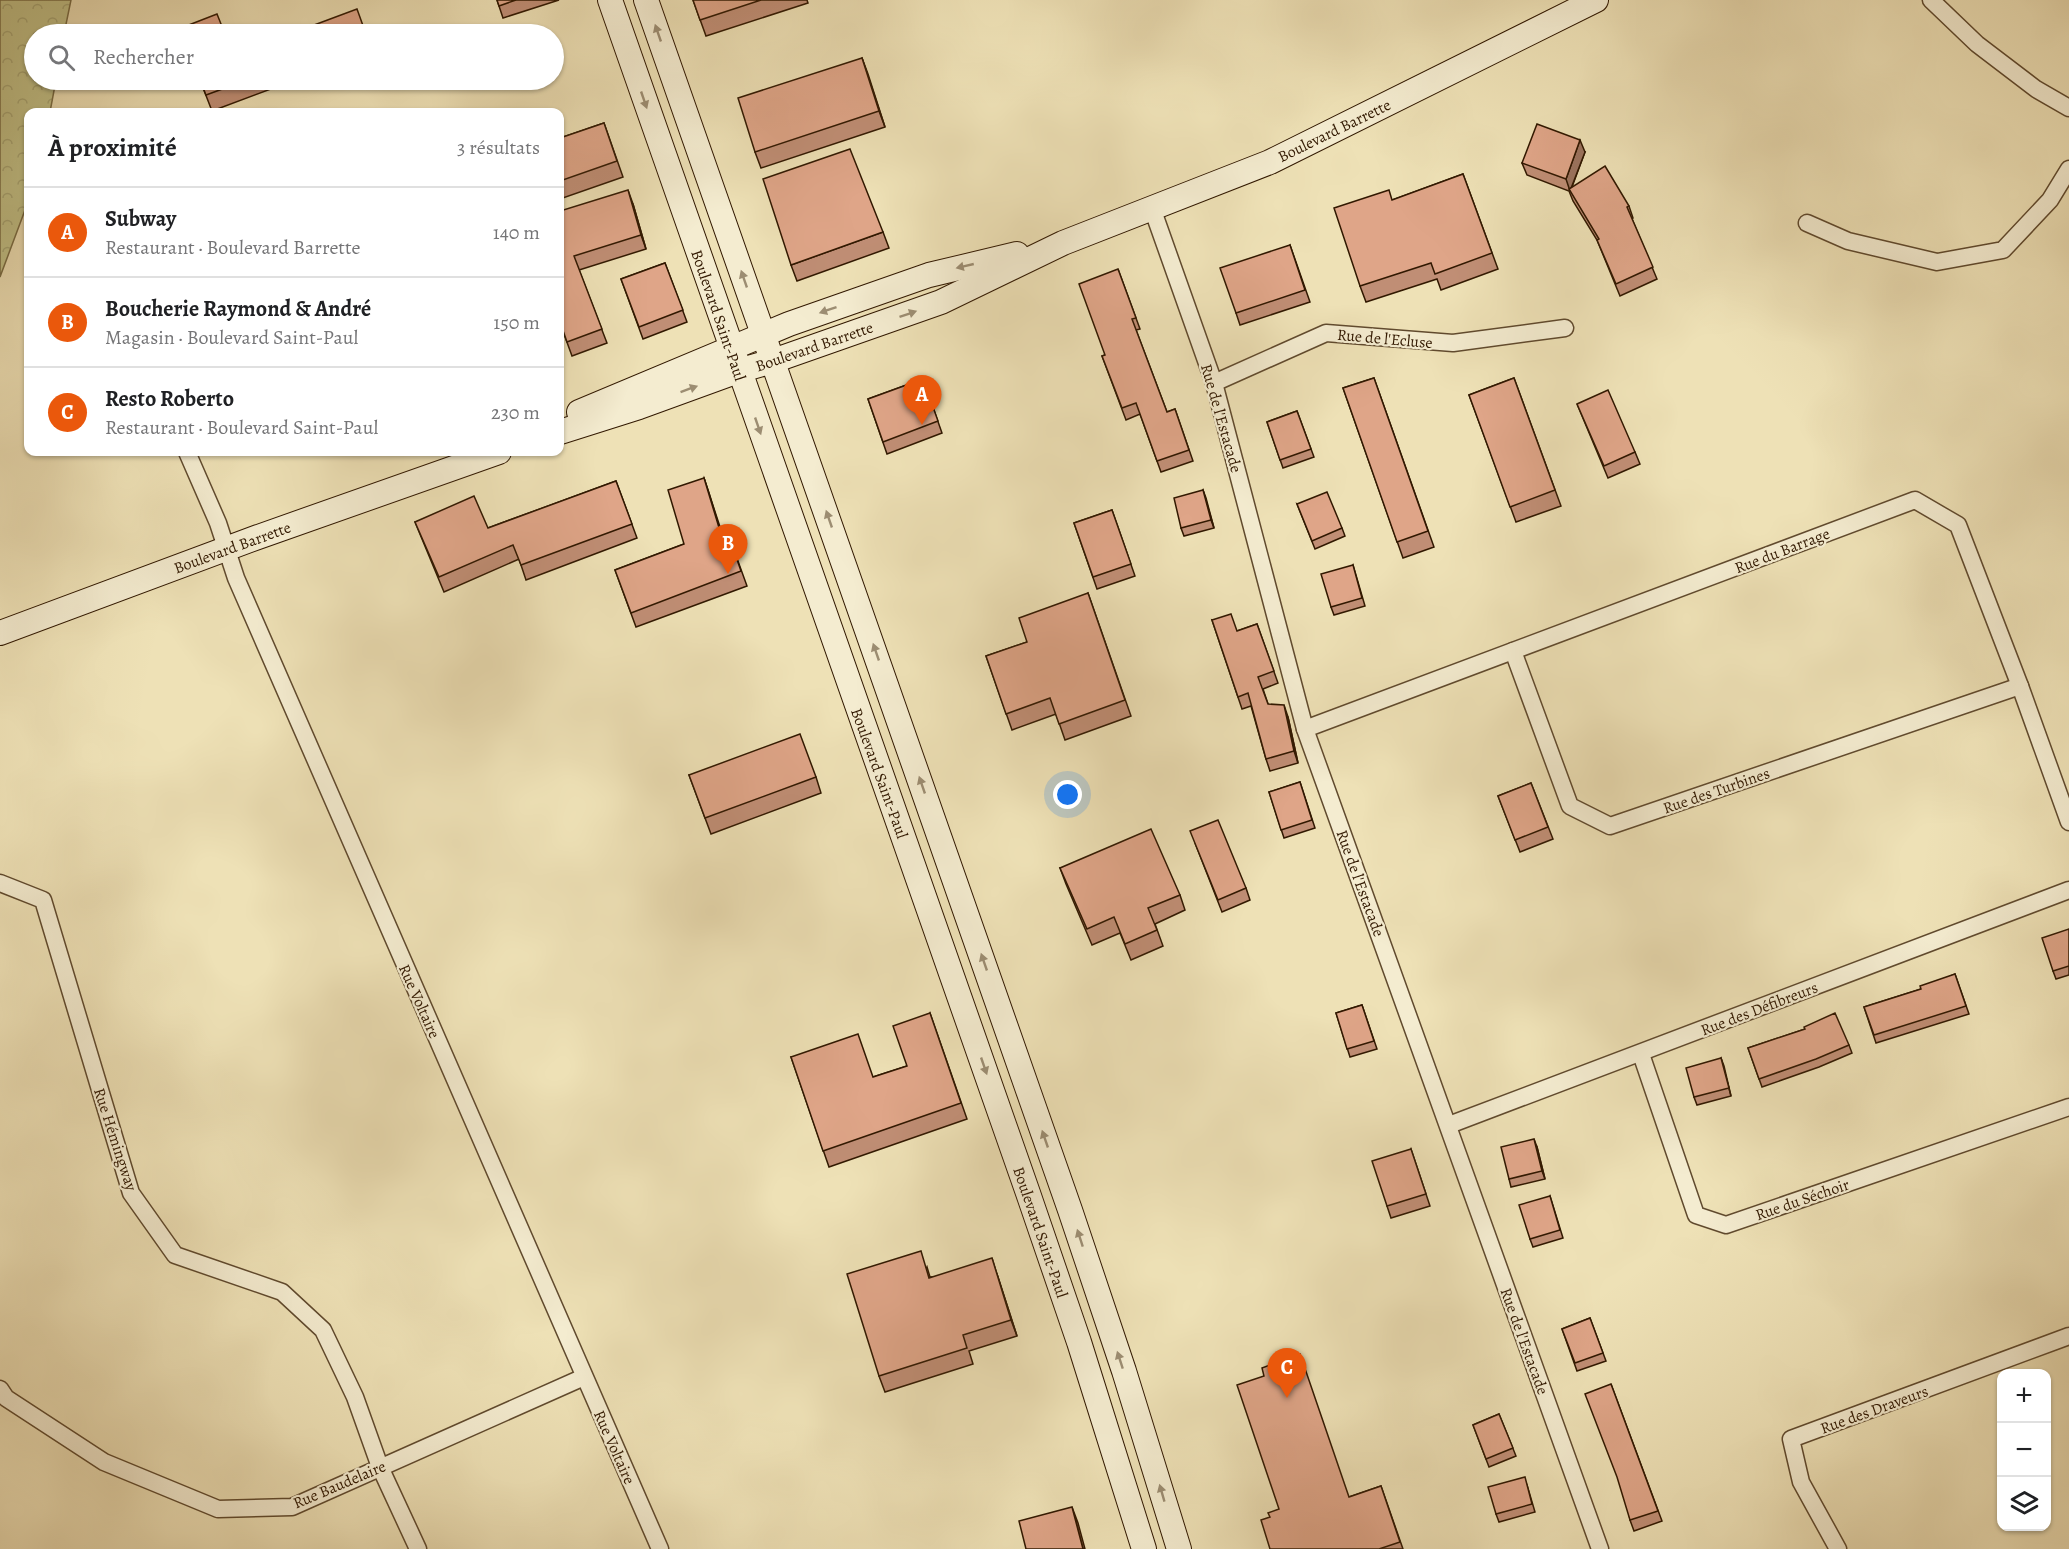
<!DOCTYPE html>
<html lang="fr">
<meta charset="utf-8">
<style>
body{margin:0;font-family:Alegreya,serif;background:#f2f2f2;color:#202124}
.controls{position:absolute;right:18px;bottom:18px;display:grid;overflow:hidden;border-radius:12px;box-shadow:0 2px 4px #0004}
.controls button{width:54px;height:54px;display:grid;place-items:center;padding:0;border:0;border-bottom:2px solid #e0e0e0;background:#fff;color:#202124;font:30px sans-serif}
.you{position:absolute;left:1068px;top:795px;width:21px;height:21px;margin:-15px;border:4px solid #fff;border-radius:50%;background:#1a73e8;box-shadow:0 0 0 9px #1a73e833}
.badge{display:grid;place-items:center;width:39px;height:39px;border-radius:50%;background:#ea580c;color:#fff;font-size:20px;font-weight:700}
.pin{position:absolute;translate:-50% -50px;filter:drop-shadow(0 2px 3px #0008)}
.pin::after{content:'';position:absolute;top:32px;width:21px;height:18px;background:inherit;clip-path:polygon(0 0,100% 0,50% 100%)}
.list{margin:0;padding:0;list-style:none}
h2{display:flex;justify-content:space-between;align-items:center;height:78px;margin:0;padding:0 24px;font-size:26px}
h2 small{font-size:20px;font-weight:400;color:#757577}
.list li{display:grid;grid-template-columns:39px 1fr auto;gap:18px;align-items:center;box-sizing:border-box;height:90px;padding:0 24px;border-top:2px solid #e0e0e0}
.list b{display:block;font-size:22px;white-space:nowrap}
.list p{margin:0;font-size:20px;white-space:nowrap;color:#757577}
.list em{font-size:20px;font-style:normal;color:#757577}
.icon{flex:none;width:33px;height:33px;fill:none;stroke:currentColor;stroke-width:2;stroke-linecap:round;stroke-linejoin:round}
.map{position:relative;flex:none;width:2069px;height:1549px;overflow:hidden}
.search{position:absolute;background:#fff;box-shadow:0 2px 4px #0004;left:24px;top:24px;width:540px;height:66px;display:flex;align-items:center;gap:15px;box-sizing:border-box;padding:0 21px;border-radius:33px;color:#757577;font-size:22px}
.panel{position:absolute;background:#fff;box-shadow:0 2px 4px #0004;left:24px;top:108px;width:540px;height:348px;border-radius:12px}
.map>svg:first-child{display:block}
</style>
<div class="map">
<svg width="2069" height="1549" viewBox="0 0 2069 1549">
<defs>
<pattern id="forest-crowns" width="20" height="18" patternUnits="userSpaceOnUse" patternTransform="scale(1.5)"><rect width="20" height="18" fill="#c1c188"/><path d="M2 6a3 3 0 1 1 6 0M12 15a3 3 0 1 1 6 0" fill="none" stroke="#a6a574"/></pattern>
</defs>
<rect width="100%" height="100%" fill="#eee1b6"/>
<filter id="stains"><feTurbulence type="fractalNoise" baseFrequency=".00333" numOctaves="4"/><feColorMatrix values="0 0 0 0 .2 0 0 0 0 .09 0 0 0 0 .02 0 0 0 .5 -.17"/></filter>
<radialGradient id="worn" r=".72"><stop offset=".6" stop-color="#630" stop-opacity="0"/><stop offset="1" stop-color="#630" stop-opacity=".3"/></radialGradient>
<polygon fill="url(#forest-crowns)" stroke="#796c44" stroke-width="1.5" points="0,0 71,0 64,34 34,34 34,80 56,80 50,112 28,112 28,202 0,277"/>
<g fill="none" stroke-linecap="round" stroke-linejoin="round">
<defs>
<g id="street">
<polyline points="1931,0 1977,44 2036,89 2069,108"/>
<polyline points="1152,208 1214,383 1305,729 1600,1549"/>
<polyline points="1807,223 1848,241 1937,262 2003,250 2050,200 2069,169"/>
<polyline points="1214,383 1326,333 1453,343 1565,328"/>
<polyline points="187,452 218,523 236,578 660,1549"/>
<polyline points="1513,651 1570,806 1610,826 2020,686"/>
<polyline points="1305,729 1915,500 1958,525 2020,686 2069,822"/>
<polyline points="0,883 43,900 131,1193 175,1255 282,1292 323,1330 355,1397 380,1467 418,1549"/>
<polyline points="1641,1054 1696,1215 1726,1225 2069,1107"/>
<polyline points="1449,1125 2069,890"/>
<polyline points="0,1389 6,1398 104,1462 218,1509 292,1507 584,1377"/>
<polyline points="1838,1549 1801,1482 1791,1439 2069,1336"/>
</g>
<g id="secondary">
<polyline points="610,0 1028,1193 1079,1342 1144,1549"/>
<polyline points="646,0 1070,1210 1124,1371 1179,1549"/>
<polyline points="579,412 789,324 929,275 1017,254"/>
<polyline points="560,432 639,407 738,371 773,361 941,302 1063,243 1270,162 1596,0"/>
<polyline points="0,633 258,537 499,452"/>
</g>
</defs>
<use href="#street" stroke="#604a2e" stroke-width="19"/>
<use href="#secondary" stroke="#311800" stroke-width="26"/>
<use href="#street" stroke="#f4ecd0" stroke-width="16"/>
<use href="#secondary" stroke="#f4ecd0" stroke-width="24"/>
</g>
<g fill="#c08e75" stroke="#311800" stroke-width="1.5">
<polygon points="497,0 559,0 503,18"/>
<polygon points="693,0 807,0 808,3 706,36"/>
<polygon points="862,58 885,127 761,168 755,152"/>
<polygon points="200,80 295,80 212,111"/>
<polygon points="604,123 623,177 560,199 560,138"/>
<polygon points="1585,152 1572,187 1629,206 1633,218 1632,219 1657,279 1620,296 1597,240 1573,201 1569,191 1527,175 1522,163"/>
<polygon points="1463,174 1498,269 1441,290 1437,279 1366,302 1360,286 1392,200"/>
<polygon points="633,204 646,249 579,270 607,343 572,356 560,323 560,211"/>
<polygon points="883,232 889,248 797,281 791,265"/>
<polygon points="1290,245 1310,302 1240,325 1236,313"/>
<polygon points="665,263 687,322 643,339 621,279"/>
<polygon points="1118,269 1140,329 1136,330 1167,412 1175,409 1193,461 1161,472 1140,414 1126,420 1102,356 1105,355"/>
<polygon points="1374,378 1434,547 1403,558 1343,388"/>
<polygon points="1514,378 1561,506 1516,522 1469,395"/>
<polygon points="923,379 942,433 887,454 868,399"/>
<polygon points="1577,404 1635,452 1640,464 1608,478"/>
<polygon points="1297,411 1314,457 1283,468 1267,422"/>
<polygon points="704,478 721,530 726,528 747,586 636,627 615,570 684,544"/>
<polygon points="616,481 637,538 526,580 519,559 444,592 415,522 488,528"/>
<polygon points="1203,490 1214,528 1184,536 1181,528"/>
<polygon points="1297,504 1342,528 1345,536 1315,549"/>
<polygon points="1112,510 1135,576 1097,589 1074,523"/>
<polygon points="1353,565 1365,606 1334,615 1331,607"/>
<polygon points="1088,593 1131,716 1065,740 1056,714 1012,730 986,656 1027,642"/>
<polygon points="1212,620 1237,631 1257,624 1278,683 1263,689 1268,704 1288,717 1298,763 1270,771 1266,759 1251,706 1242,709"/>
<polygon points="689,775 816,777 821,793 711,834"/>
<polygon points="1300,782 1315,828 1284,838 1269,792"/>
<polygon points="1531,783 1553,839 1520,852 1498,796"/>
<polygon points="1195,843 1246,888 1250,900 1222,912"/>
<polygon points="1060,868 1180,895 1185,910 1155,924 1163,946 1131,960 1120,933 1092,945 1066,884"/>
<polygon points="2069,929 2069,975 2056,979 2053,971"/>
<polygon points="1955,974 1969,1014 1876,1043 1864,1007 1921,989"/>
<polygon points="1362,1005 1377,1049 1350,1057 1336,1013"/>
<polygon points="930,1013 967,1119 829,1167 791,1057 873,1077 907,1066"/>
<polygon points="1805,1029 1849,1045 1852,1053 1819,1067 1762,1087 1748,1048"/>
<polygon points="1721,1058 1731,1096 1697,1105 1694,1097"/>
<polygon points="1537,1147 1545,1179 1511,1187 1509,1179"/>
<polygon points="1411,1149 1430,1206 1391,1218 1387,1206"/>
<polygon points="1550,1196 1563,1238 1533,1247 1530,1239"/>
<polygon points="927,1267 930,1277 997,1274 1017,1336 969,1351 973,1364 885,1392 879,1376"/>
<polygon points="1590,1318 1606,1361 1577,1371 1562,1329"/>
<polygon points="1611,1384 1662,1521 1634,1531 1630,1520"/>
<polygon points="1499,1414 1516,1456 1489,1467 1473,1425"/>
<polygon points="1527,1485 1535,1512 1499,1522 1496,1514"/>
<polygon points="1381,1486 1403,1549 1270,1549 1270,1517 1279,1509 1349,1497"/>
</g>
<g fill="#9c745f" stroke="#311800" stroke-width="1.5">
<polygon points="862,58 868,74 885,127 879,111"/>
<polygon points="1580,140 1585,152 1570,191 1566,179"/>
<polygon points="628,190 633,204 646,249 641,235"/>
<polygon points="704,478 709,493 725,546 720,531"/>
<polygon points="1203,490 1206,498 1214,528 1211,520"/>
<polygon points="1284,705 1288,717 1298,763 1294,751"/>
<polygon points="1721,1058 1724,1066 1731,1096 1729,1088"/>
<polygon points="1534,1139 1537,1147 1545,1179 1542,1171"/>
<polygon points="992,1258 997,1274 1017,1336 1011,1320"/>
<polygon points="1072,1507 1078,1523 1085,1549 1083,1549"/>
</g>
<g fill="#dfa588" stroke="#311800" stroke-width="1.5">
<polygon points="497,0 516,0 499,6"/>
<polygon points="693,0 761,0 700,20"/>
<polygon points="357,9 366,34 290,34"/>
<polygon points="217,14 225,34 183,34 181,28"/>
<polygon points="862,58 879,111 755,152 738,98"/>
<polygon points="200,80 247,80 206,95"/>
<polygon points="604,123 617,161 560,181 560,138"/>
<polygon points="1537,124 1580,140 1566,179 1522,163"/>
<polygon points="850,149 883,232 791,265 763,179"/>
<polygon points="1605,166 1629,206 1627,207 1653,267 1616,284 1597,240 1599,239 1569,189"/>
<polygon points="1463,174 1492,253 1435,274 1431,263 1360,286 1334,208 1389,190 1392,200"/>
<polygon points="628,190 641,235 574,256 602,329 567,342 560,322 560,211"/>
<polygon points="1290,245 1305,290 1236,313 1220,268"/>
<polygon points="665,263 683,310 639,327 621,279"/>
<polygon points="1118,269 1136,318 1132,319 1167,412 1175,409 1189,450 1157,461 1136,403 1122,408 1102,356 1105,355 1079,284"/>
<polygon points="1374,378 1428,531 1397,542 1343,388"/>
<polygon points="1514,378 1555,490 1510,507 1469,395"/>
<polygon points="923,379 938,421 883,442 868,399"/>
<polygon points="1608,390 1635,452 1604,466 1577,404"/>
<polygon points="1297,411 1311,449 1280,460 1267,422"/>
<polygon points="704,478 720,531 726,528 741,571 631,613 615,570 684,544 668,490"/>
<polygon points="616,481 632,524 521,565 513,545 439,577 415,522 474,496 488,528"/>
<polygon points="1203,490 1211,520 1181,528 1174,498"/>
<polygon points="1327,492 1342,528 1312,541 1297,504"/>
<polygon points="1112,510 1131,564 1093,577 1074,523"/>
<polygon points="1353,565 1362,598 1331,607 1321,574"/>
<polygon points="1088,593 1125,700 1059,724 1050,698 1006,714 986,656 1027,642 1019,618"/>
<polygon points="1231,614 1237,631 1257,624 1274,671 1258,677 1268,704 1284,705 1294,751 1266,759 1248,693 1238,697 1212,620"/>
<polygon points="800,734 816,777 705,818 689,775"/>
<polygon points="1300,782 1312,820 1281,830 1269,792"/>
<polygon points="1531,783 1548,827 1515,840 1498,796"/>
<polygon points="1218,820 1246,888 1218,900 1190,831"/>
<polygon points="1151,829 1180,895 1148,908 1157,930 1125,944 1114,917 1087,929 1060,868"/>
<polygon points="2069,929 2069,966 2053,971 2042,938"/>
<polygon points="1955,974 1966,1006 1874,1035 1864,1007 1921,989 1920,986"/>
<polygon points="1362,1005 1374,1041 1347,1049 1336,1013"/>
<polygon points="930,1013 961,1103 823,1151 791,1057 858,1034 873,1077 907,1066 893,1026"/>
<polygon points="1835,1013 1849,1045 1816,1059 1759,1079 1748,1048 1805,1029 1804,1027"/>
<polygon points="1721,1058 1729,1088 1694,1097 1686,1068"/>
<polygon points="1534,1139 1542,1171 1509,1179 1501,1147"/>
<polygon points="1411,1149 1426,1194 1387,1206 1372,1161"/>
<polygon points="1550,1196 1560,1230 1530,1239 1519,1205"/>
<polygon points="921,1251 929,1278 992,1258 1011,1320 963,1335 967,1348 879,1376 847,1274"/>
<polygon points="1590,1318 1603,1353 1575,1363 1562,1329"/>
<polygon points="1300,1354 1349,1497 1381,1486 1400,1542 1379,1549 1270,1549 1261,1520 1270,1517 1268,1513 1279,1509 1237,1385 1264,1376 1262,1368"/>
<polygon points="1611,1384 1658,1511 1630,1520 1617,1477 1585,1394"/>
<polygon points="1499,1414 1513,1448 1486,1459 1473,1425"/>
<polygon points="1525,1477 1532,1504 1496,1514 1488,1487"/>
<polygon points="1072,1507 1083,1549 1026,1549 1019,1521"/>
</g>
<defs><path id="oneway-solid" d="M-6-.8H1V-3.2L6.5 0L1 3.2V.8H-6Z" transform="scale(1.5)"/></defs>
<g fill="#9c8d72">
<use href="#oneway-solid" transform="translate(658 33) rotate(-109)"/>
<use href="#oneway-solid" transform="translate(644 100) rotate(71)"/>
<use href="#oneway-solid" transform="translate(965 266) rotate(167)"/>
<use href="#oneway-solid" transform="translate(744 279) rotate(-109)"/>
<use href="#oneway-solid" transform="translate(828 310) rotate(161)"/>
<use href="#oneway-solid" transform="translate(908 314) rotate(-19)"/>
<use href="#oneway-solid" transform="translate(689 389) rotate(-20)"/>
<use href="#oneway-solid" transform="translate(758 426) rotate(71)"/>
<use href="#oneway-solid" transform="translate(829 519) rotate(-109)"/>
<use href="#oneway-solid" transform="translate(876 652) rotate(-109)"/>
<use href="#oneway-solid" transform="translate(922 785) rotate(-109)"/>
<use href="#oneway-solid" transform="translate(984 962) rotate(-109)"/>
<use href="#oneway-solid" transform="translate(984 1066) rotate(71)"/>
<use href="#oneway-solid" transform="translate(1045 1139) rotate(-109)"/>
<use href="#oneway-solid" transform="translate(1080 1238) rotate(-108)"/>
<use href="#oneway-solid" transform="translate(1120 1360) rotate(-108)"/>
<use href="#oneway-solid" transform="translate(1162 1493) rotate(-106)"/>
</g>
<g text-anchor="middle" stroke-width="4.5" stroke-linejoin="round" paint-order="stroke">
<g font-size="16" fill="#311800" stroke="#f4ecd0">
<text transform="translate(1334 130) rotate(-26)" y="6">Boulevard Barrette</text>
<text transform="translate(719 315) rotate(71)" y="6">Boulevard Saint-Paul</text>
<text transform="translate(1385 338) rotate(5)" y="6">Rue de l'Ecluse</text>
<text transform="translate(814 346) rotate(-19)" y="6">Boulevard Barrette</text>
<text transform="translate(1222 418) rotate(74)" y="6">Rue de l'Estacade</text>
<text transform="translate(232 547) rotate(-20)" y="6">Boulevard Barrette</text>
<text transform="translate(1782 550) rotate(-21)" y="6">Rue du Barrage</text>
<text transform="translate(880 773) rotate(70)" y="6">Boulevard Saint-Paul</text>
<text transform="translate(1716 790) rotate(-19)" y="6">Rue des Turbines</text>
<text transform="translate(1361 883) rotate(70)" y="6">Rue de l'Estacade</text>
<text transform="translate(420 1001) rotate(66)" y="6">Rue Voltaire</text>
<text transform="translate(1759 1008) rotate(-21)" y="6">Rue des Défibreurs</text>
<text transform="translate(116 1139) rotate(72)" y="6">Rue Hémingway</text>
<text transform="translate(1802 1199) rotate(-19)" y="6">Rue du Séchoir</text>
<text transform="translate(1041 1232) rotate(71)" y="6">Boulevard Saint-Paul</text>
<text transform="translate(1525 1341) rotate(70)" y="6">Rue de l'Estacade</text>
<text transform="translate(1874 1409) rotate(-20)" y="6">Rue des Draveurs</text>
<text transform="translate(615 1447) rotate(66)" y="6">Rue Voltaire</text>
<text transform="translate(339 1484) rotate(-23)" y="6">Rue Baudelaire</text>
</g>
</g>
<rect width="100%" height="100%" filter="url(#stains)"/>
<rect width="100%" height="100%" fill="url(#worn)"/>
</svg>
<div class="controls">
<button>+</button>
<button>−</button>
<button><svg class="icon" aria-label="layers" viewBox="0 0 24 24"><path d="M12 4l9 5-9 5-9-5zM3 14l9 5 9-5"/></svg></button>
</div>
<div class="you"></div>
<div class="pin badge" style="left:922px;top:425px">A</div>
<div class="pin badge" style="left:728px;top:574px">B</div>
<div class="pin badge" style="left:1287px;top:1398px">C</div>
<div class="search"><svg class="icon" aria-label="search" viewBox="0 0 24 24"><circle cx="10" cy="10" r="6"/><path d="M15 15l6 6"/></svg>Rechercher</div>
<section class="panel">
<h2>À proximité<small>3 résultats</small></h2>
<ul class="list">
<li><span class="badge">A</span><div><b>Subway</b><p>Restaurant · Boulevard Barrette</p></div><em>140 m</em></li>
<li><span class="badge">B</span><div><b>Boucherie Raymond &amp; André</b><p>Magasin · Boulevard Saint-Paul</p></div><em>150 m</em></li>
<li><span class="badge">C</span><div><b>Resto Roberto</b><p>Restaurant · Boulevard Saint-Paul</p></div><em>230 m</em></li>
</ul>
</section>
</div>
